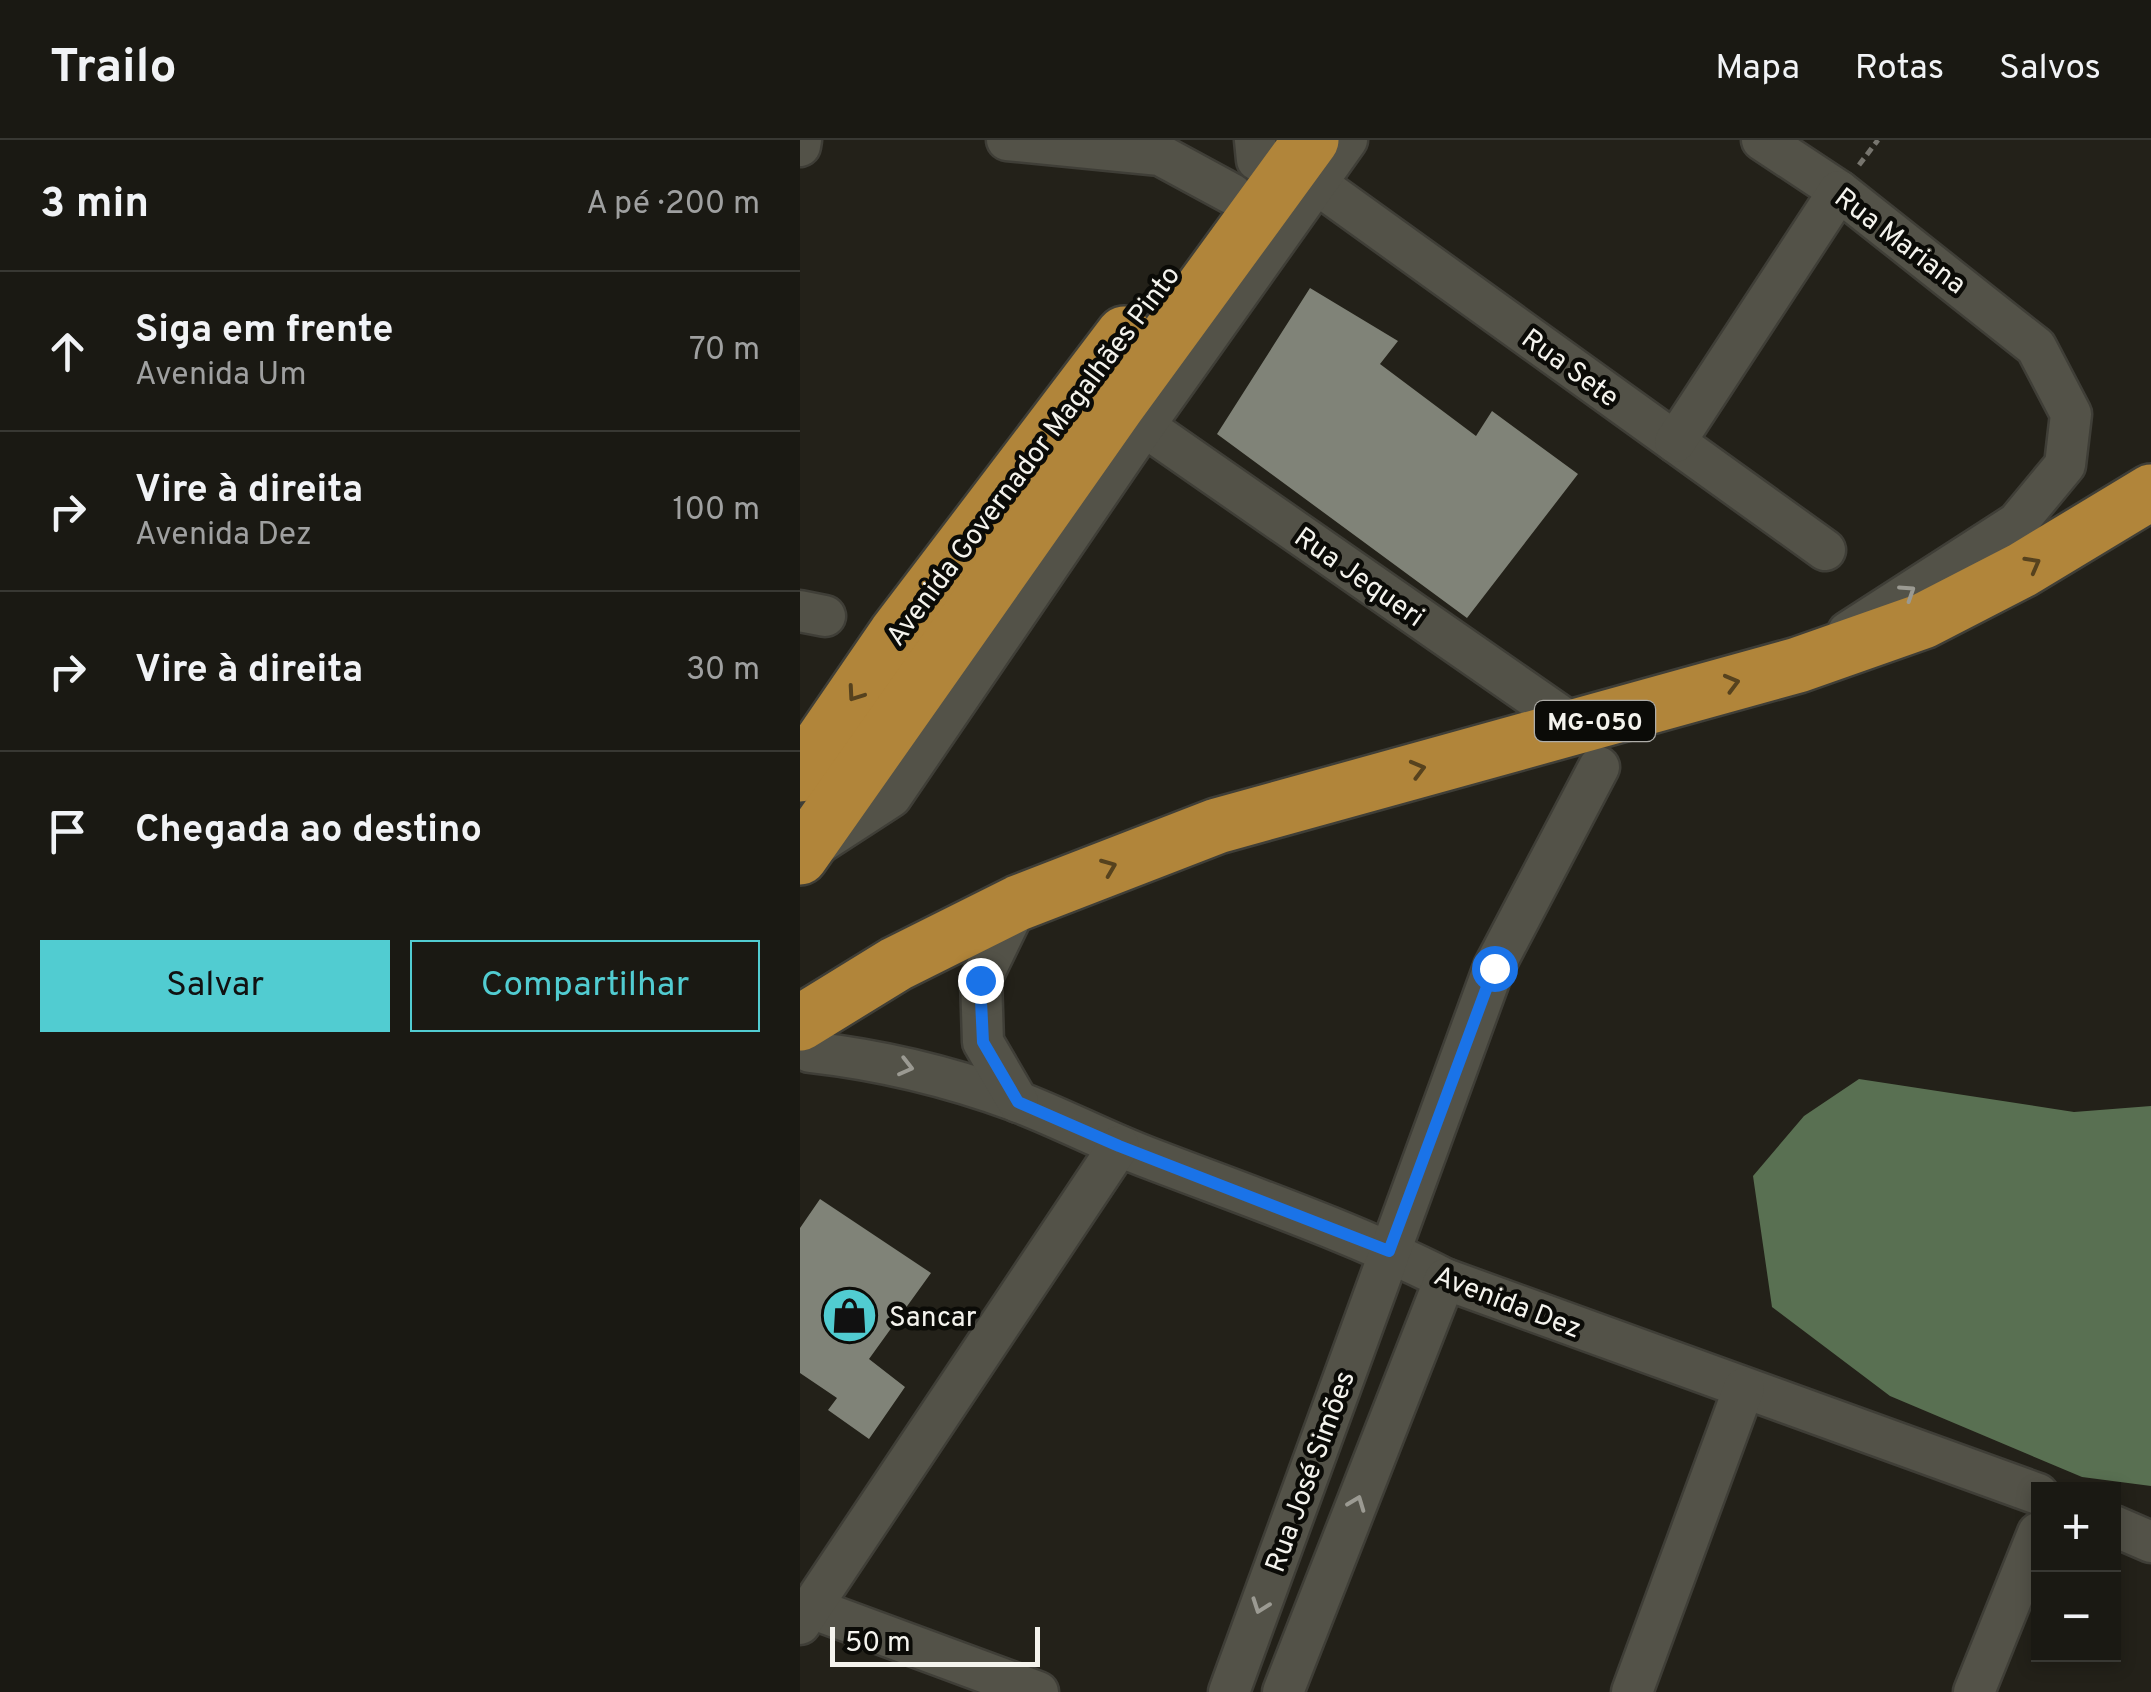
<!DOCTYPE html>
<html lang="pt">
<meta charset="utf-8">
<style>
body{margin:0;font-family:Overpass,sans-serif;background:#272621;color:#f1f3f6}
.controls{position:absolute;right:30px;bottom:30px;display:grid;overflow:hidden;border-radius:0px;box-shadow:0 5px 15px #0003}
.controls button{width:90px;height:90px;display:grid;place-items:center;padding:0;border:0;border-bottom:2px solid #383833;background:#1a1913;color:#f1f3f6;font:50px sans-serif}
.scale{position:absolute;left:30px;bottom:25px;width:210px;box-sizing:border-box;padding-left:10px;border:5px solid #f4f3ed;border-top:0;font-size:28px;line-height:35px;white-space:nowrap;color:#f4f3ed;-webkit-text-stroke:8px #0b0b07;paint-order:stroke}
.stop{position:absolute;width:30px;height:30px;margin:-22px;border:8px solid #1a73e8;border-radius:50%;background:#fff}
.stop.end{background:#1a73e8;border-color:#fff;box-shadow:0 2px 10px #0008}
.list{margin:0;padding:0;list-style:none}
h2{display:flex;justify-content:space-between;align-items:center;height:130px;margin:0;padding:0 40px;font-size:42px}
h2 small{font-size:32px;font-weight:400;color:#9fa0a0}
.list li{display:grid;grid-template-columns:65px 1fr auto;gap:30px;align-items:center;box-sizing:border-box;height:160px;padding:0 40px;border-top:2px solid #383833}
.list b{display:block;font-size:38px;white-space:nowrap}
.list p{margin:0;font-size:32px;white-space:nowrap;color:#9fa0a0}
.list em{font-size:32px;font-style:normal;color:#9fa0a0}
.actions{display:flex;gap:20px;padding:30px 40px}
.actions a{flex:1;padding:22px 0;border:2px solid #51ccd1;border-radius:0px;text-align:center;font-size:35px;color:#51ccd1}
.actions .main{background:#51ccd1;color:#111}
.icon{flex:none;width:55px;height:55px;fill:none;stroke:currentColor;stroke-width:2;stroke-linecap:round;stroke-linejoin:round}
.map{position:relative;flex:none;width:1351px;height:1552px;overflow:hidden}
header{display:flex;align-items:center;gap:60px;box-sizing:border-box;height:140px;padding:0 50px;background:#1a1913;border-bottom:2px solid #383833}
header strong{font-size:48px}
nav{display:flex;gap:55px;margin-inline-start:auto;font-size:35px}
main{display:flex}
aside{flex:1;background:#1a1913}
.map>svg:first-child{display:block}
</style>
<header>
<strong>Trailo</strong>
<nav><a>Mapa</a><a>Rotas</a><a>Salvos</a></nav>
</header>
<main>
<aside>
<h2>3 min<small>A pé · 200 m</small></h2>
<ul class="list">
<li><svg class="icon" aria-label="ahead" viewBox="0 0 24 24"><path d="M12 20V5M6 11l6-6 6 6"/></svg><div><b>Siga em frente</b><p>Avenida Um</p></div><em>70 m</em></li>
<li><svg class="icon" aria-label="right" viewBox="0 0 24 24"><path d="M7 20v-9h11M14 6l5 5-5 5"/></svg><div><b>Vire à direita</b><p>Avenida Dez</p></div><em>100 m</em></li>
<li><svg class="icon" aria-label="right" viewBox="0 0 24 24"><path d="M7 20v-9h11M14 6l5 5-5 5"/></svg><div><b>Vire à direita</b></div><em>30 m</em></li>
<li><svg class="icon" aria-label="arrive" viewBox="0 0 24 24"><path d="M6 21V4h12l-3 4 3 4H6"/></svg><div><b>Chegada ao destino</b></div></li>
</ul>
<div class="actions"><a class="main">Salvar</a><a>Compartilhar</a></div>
</aside>
<div class="map">
<svg width="1351" height="1552" viewBox="0 0 1351 1552">
<rect width="100%" height="100%" fill="#232119"/>
<polygon fill="#597052" points="1059,939 1274,972 1351,966 1351,1346 1282,1337 1090,1256 972,1167 953,1036 1004,976"/>
<g fill="#808378">
<polygon points="510,148 598,201 580,224 676,296 692,271 778,334 667,478 417,294"/>
<polygon points="20,1059 131,1133 69,1219 105,1247 69,1299 28,1270 37,1258 0,1233 0,1088"/>
</g>
<g fill="none" stroke-linecap="round" stroke-linejoin="round">
<defs>
<g id="minor">
<polyline points="207,0 360,15 432,54"/>
<polyline points="455,0 457,20"/>
<polyline points="962,0 1039,51 1236,207 1271,274 1265,325 1217,383 1048,492"/>
<polyline points="0,6 1,0"/>
<polyline points="517,44 1025,410"/>
<polyline points="344,286 775,586"/>
<polyline points="875,302 1039,51"/>
<polyline points="0,471 25,476"/>
<polyline points="14,707 91,657 344,286 547,0"/>
<path d="M10,912c71,8 138,24 206,49 45,17 88,40 133,57 99,38 201,73 296,121l593,215"/>
<polyline points="218,962 183,902 181,839 218,763"/>
<polyline points="1314,1386 1351,1402"/>
<polyline points="11,1468 238,1552"/>
<polyline points="0,1484 319,1006"/>
<polyline points="429,1552 694,827 799,627"/>
<polyline points="483,1552 645,1139"/>
<polyline points="832,1552 944,1248"/>
<polyline points="1174,1552 1238,1393"/>
</g>
<g id="highway">
<polyline points="0,634 96,494 324,194"/>
<polyline points="0,717 317,266 511,0"/>
<polyline points="0,883 96,824 218,763 417,686 998,525 1123,481 1222,430 1351,352"/>
</g>
</defs>
<use href="#minor" stroke="#3f3e37" stroke-width="45"/>
<use href="#highway" stroke="#3f3e37" stroke-width="60"/>
<polyline stroke="#77756e" stroke-width="5" stroke-dasharray="8 5" stroke-linecap="butt" points="1059,25 1078,0"/>
<use href="#minor" stroke="#535248" stroke-width="40"/>
<use href="#highway" stroke="#b1853a" stroke-width="55"/>
</g>
<defs><path id="oneway-chevron" d="M-2-3.5L2.5 0L-2 3.5" fill="none" stroke-width="1.6" stroke-linecap="round" stroke-linejoin="round" transform="scale(2.5)"/></defs>
<g stroke="#56421e">
<use href="#oneway-chevron" transform="translate(1233 424) rotate(-29)"/>
<use href="#oneway-chevron" transform="translate(932 543) rotate(-15)"/>
<use href="#oneway-chevron" transform="translate(55 554) rotate(125)"/>
<use href="#oneway-chevron" transform="translate(618 629) rotate(-15)"/>
<use href="#oneway-chevron" transform="translate(309 727) rotate(-22)"/>
</g>
<g stroke="#9b9a92">
<use href="#oneway-chevron" transform="translate(1108 452) rotate(-33)"/>
<use href="#oneway-chevron" transform="translate(106 927) rotate(14)"/>
<use href="#oneway-chevron" transform="translate(557 1363) rotate(-69)"/>
<use href="#oneway-chevron" transform="translate(460 1466) rotate(110)"/>
</g>
<g fill="none" stroke-linecap="round" stroke-linejoin="round">
<polyline stroke="#1a73e8" stroke-width="12" points="180,840 183,902 218,962 319,1006 589,1111 694,828"/>
</g>
<defs>
<symbol id="shop-disc" viewBox="-11 -11 22 22"><circle r="9.5" fill="#51ccd1" stroke="#0b0b07"/><path d="M-5-2.5h2.3a2.7 3.5 0 0 1 5.4 0H5L5.5 6h-11ZM-1.5-2.5h3a1.5 2.3 0 0 0-3 0Z" fill="#111"/></symbol>
</defs>
<g fill-rule="evenodd">
<use href="#shop-disc" x="18" y="1144" width="63" height="63"/>
</g>
<g text-anchor="middle" stroke-width="9" stroke-linejoin="round" paint-order="stroke">
<rect fill="#0b0b07" stroke="#aeada8" stroke-width="2.5" x="735" y="561" width="120" height="40" rx="8"/>
<g font-size="25" font-weight="bold" fill="#f4f3ed">
<text x="795" y="590">MG-050</text>
</g>
<g font-size="28" fill="#f4f3ed" stroke="#0b0b07">
<text transform="translate(1101 100) rotate(37)" y="10">Rua Mariana</text>
<text transform="translate(771 227) rotate(36)" y="10">Rua Sete</text>
<text transform="translate(232 315) rotate(-53)" y="10">Avenida Governador Magalhães Pinto</text>
<text transform="translate(560 436) rotate(35)" y="10">Rua Jequeri</text>
<text transform="translate(708 1161) rotate(21)" y="10">Avenida Dez</text>
<text transform="translate(509 1331) rotate(-70)" y="10">Rua José Simões</text>
</g>
<g font-size="28" fill="#f4f3ed" stroke="#0b0b07" text-anchor="start">
<text x="89" y="1186">Sancar</text>
</g>
</g>
</svg>
<div class="controls">
<button>+</button>
<button>−</button>
</div>
<div class="scale">50 m</div>
<div class="stop" style="left:694px;top:828px"></div>
<div class="stop end" style="left:180px;top:840px"></div>
</div>
</main>
